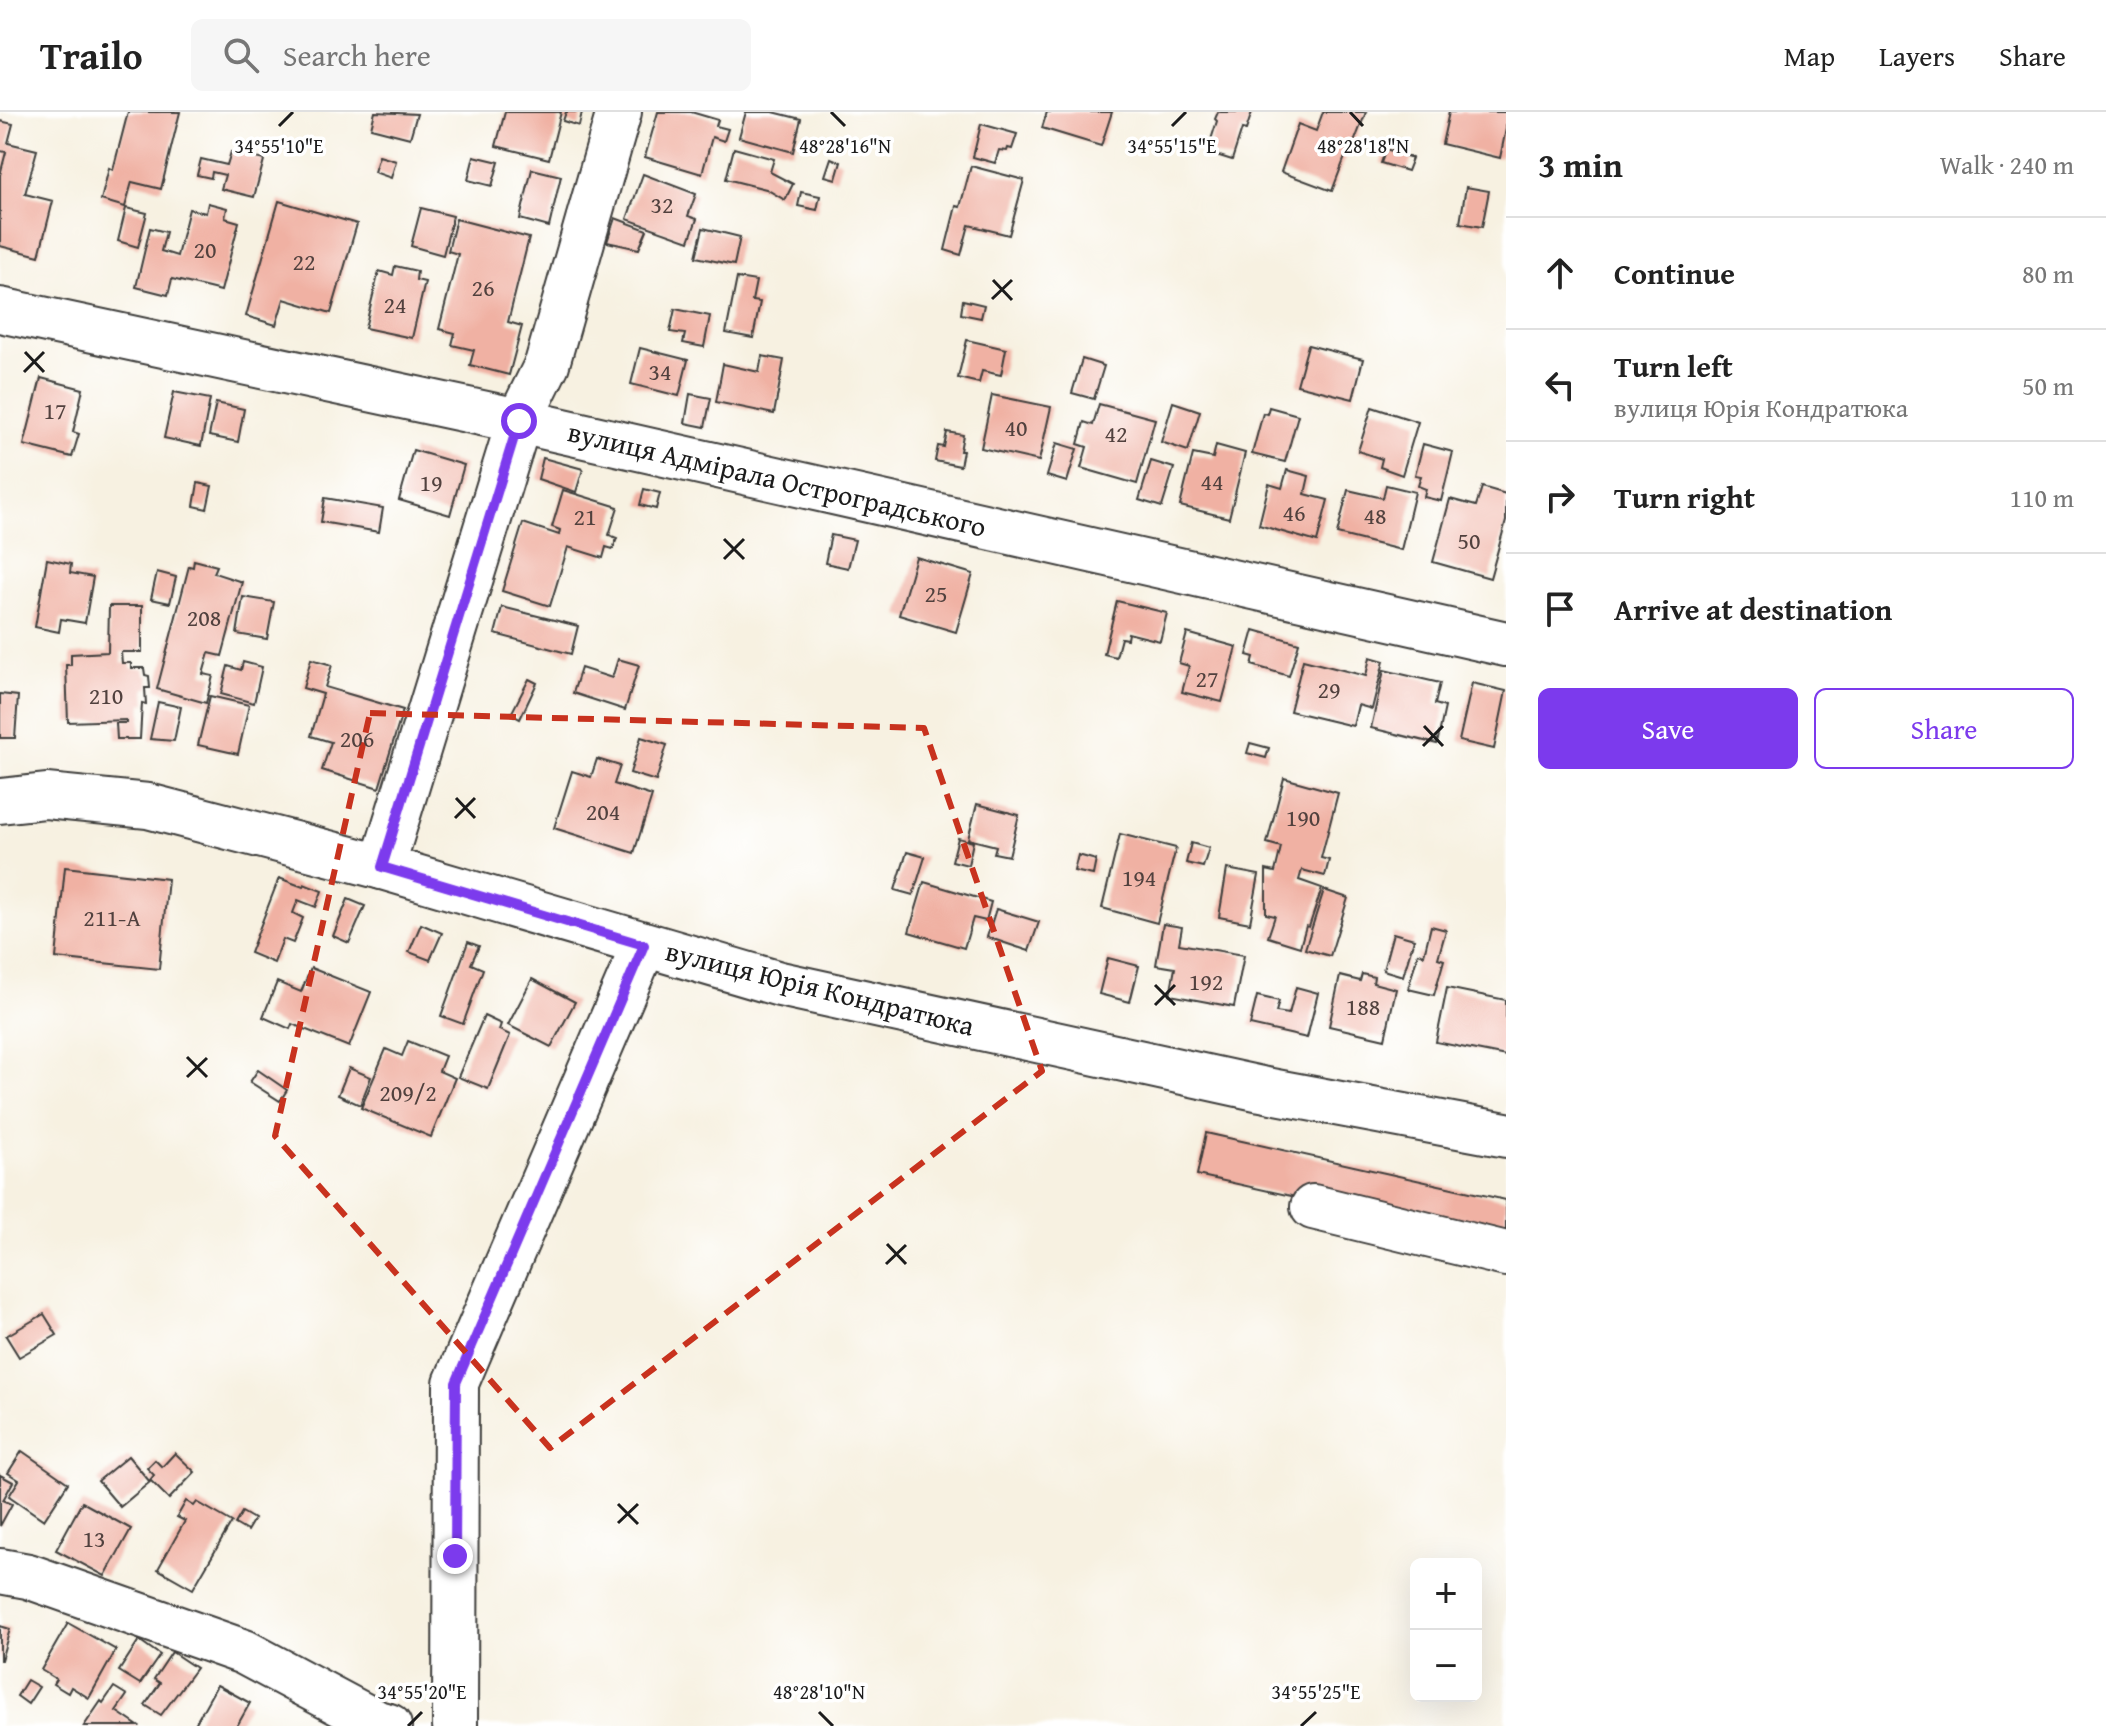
<!DOCTYPE html>
<meta charset="utf-8">
<style>
body{margin:0;font-family:"Gentium Book Plus",serif;background:#f6f6f6;color:#222}
.controls{position:absolute;right:24px;bottom:24px;display:grid;overflow:hidden;border-radius:12px;box-shadow:0 8px 32px #0002}
.controls button{width:72px;height:72px;display:grid;place-items:center;padding:0;border:0;border-bottom:2px solid #e0e0e0;background:#fff;color:#222;font:40px sans-serif}
.stop{position:absolute;width:24px;height:24px;margin:-18px;border:6px solid #7c3aed;border-radius:50%;background:#fff}
.stop.end{background:#7c3aed;border-color:#fff;box-shadow:0 2px 8px #0008}
.list{margin:0;padding:0;list-style:none}
h2{display:flex;justify-content:space-between;align-items:center;height:104px;margin:0;padding:0 32px;font-size:34px}
h2 small{font-size:26px;font-weight:400;color:#767676}
.list li{display:grid;grid-template-columns:52px 1fr auto;gap:24px;align-items:center;box-sizing:border-box;height:112px;padding:0 32px;border-top:2px solid #e0e0e0}
.list b{display:block;font-size:30px;white-space:nowrap}
.list p{margin:0;font-size:26px;white-space:nowrap;color:#767676}
.list em{font-size:26px;font-style:normal;color:#767676}
.actions{display:flex;gap:16px;padding:24px 32px}
.actions a{flex:1;padding:18px 0;border:2px solid #7c3aed;border-radius:12px;text-align:center;font-size:28px;color:#7c3aed}
.actions .main{background:#7c3aed;color:#fff}
.icon{flex:none;width:44px;height:44px;fill:none;stroke:currentColor;stroke-width:2;stroke-linecap:round;stroke-linejoin:round}
.map{position:relative;flex:none;width:1506px;height:1614px;overflow:hidden}
header{display:flex;align-items:center;gap:48px;box-sizing:border-box;height:112px;padding:0 40px;background:#fff;border-bottom:2px solid #e0e0e0}
header strong{font-size:38px}
nav{display:flex;gap:44px;margin-inline-start:auto;font-size:28px}
.search{width:560px;height:72px;background:#f6f6f6;display:flex;align-items:center;gap:20px;box-sizing:border-box;padding:0 28px;border-radius:12px;color:#767676;font-size:30px}
main{display:flex}
aside{flex:1;background:#fff}
.map>svg:first-child{display:block}
</style>
<header>
<strong>Trailo</strong>
<div class="search"><svg class="icon" aria-label="search" viewBox="0 0 24 24"><circle cx="10" cy="10" r="6"/><path d="M15 15l6 6"/></svg>Search here</div>
<nav><a>Map</a><a>Layers</a><a>Share</a></nav>
</header>
<main>
<div class="map">
<svg width="1506" height="1614" viewBox="0 0 1506 1614">
<rect width="100%" height="100%" fill="#fff"/>
<filter id="ink" filterUnits="userSpaceOnUse"><feTurbulence type="fractalNoise" baseFrequency=".0125" numOctaves="2"/><feDisplacementMap in="SourceGraphic" scale="16" xChannelSelector="R" yChannelSelector="G"/><feConvolveMatrix kernelMatrix="1 2 1 2 8 2 1 2 1" color-interpolation-filters="sRGB"/></filter>
<filter id="wash" filterUnits="userSpaceOnUse"><feTurbulence type="fractalNoise" baseFrequency=".006" numOctaves="4" result="noise"/><feDisplacementMap in="SourceGraphic" scale="32" xChannelSelector="R" yChannelSelector="G"/><feGaussianBlur stdDeviation="1.8" result="paint"/><feColorMatrix in="noise" values="0 0 0 0 0 0 0 0 0 0 0 0 0 0 0 0 0 1.4 0 .05"/><feComposite in="paint" operator="in"/></filter>
<g filter="url(#wash)">
<rect width="100%" height="100%" fill="#f7f1e1"/>
<g id="blocks">
<g fill="#f0b1a3">
<polygon points="128,0 180,0 161,77 132,70 125,95 101,88 109,56 113,58"/>
<polygon points="375,0 417,2 410,26 371,16"/>
<polygon points="505,0 561,0 549,47 496,34"/>
<polygon points="566,0 582,0 579,14 563,9"/>
<polygon points="658,0 691,0 718,8 716,14 728,17 724,29 712,25 702,62 645,45"/>
<polygon points="746,0 773,0 801,7 793,40 739,25"/>
<polygon points="1047,0 1112,0 1101,34 1042,16"/>
<polygon points="1218,0 1252,0 1246,18 1242,17 1232,48 1207,40 1217,9 1215,7"/>
<polygon points="1323,0 1366,0 1353,33 1350,32 1332,79 1281,60 1298,12 1316,19"/>
<polygon points="1449,0 1506,0 1506,17 1500,46 1442,32"/>
<polygon points="0,9 13,12 8,31 37,38 25,82 53,89 39,144 0,134 0,63 6,40 0,39"/>
<polygon points="981,12 1017,22 1012,37 1008,36 1007,39 999,38 995,51 973,45"/>
<polygon points="734,36 774,47 770,60 793,72 785,88 766,77 726,67"/>
<polygon points="1386,37 1412,46 1407,59 1381,51"/>
<polygon points="231,40 264,48 254,85 221,77 225,63 212,60 211,66 197,63 201,47 227,53"/>
<polygon points="379,44 396,49 391,66 374,60"/>
<polygon points="474,44 499,50 492,74 468,68"/>
<polygon points="831,46 841,50 836,67 825,64"/>
<polygon points="971,54 1024,68 1009,123 969,113 961,143 945,138 956,94 960,95"/>
<polygon points="532,57 561,64 549,115 520,107"/>
<polygon points="643,62 696,82 688,104 697,107 689,129 627,107"/>
<polygon points="1466,75 1489,79 1482,115 1460,111"/>
<polygon points="801,80 820,84 817,98 798,94"/>
<polygon points="279,89 357,112 331,201 284,187 276,213 246,204"/>
<polygon points="208,91 227,96 225,106 239,110 221,179 172,167 168,183 136,175 150,116 166,120 161,139 177,144 189,97 206,101"/>
<polygon points="126,96 147,101 138,135 118,129"/>
<polygon points="421,96 453,104 443,143 411,134"/>
<polygon points="615,106 647,118 639,137 607,130"/>
<polygon points="456,107 529,126 508,210 522,214 509,263 470,253 474,238 452,233 455,221 439,217 458,142 448,139"/>
<polygon points="703,116 740,125 734,153 696,145"/>
<polygon points="395,154 417,159 416,168 425,170 412,226 365,216 379,159 393,163"/>
<polygon points="737,166 756,169 752,189 760,190 753,226 726,221"/>
<polygon points="963,188 984,193 981,206 961,202"/>
<polygon points="675,197 710,204 704,235 683,231 685,222 670,220"/>
<polygon points="967,228 1006,237 1001,263 982,259 979,271 958,266"/>
<polygon points="1308,233 1363,247 1353,287 1297,273"/>
<polygon points="640,236 688,248 679,284 631,272"/>
<polygon points="762,244 784,248 774,302 716,290 723,252 759,260"/>
<polygon points="1082,247 1104,254 1094,287 1072,281"/>
<polygon points="41,266 83,277 73,320 79,322 72,345 24,333"/>
<polygon points="174,280 210,287 201,334 164,326"/>
<polygon points="690,282 711,286 705,315 685,311"/>
<polygon points="992,283 1051,295 1039,349 981,336"/>
<polygon points="1173,290 1200,299 1188,339 1161,330"/>
<polygon points="216,291 244,297 238,330 209,324"/>
<polygon points="1099,292 1155,307 1137,372 1081,356 1087,335 1078,332 1084,310 1093,313"/>
<polygon points="1269,295 1298,303 1285,350 1252,342 1263,301 1267,302"/>
<polygon points="1372,295 1418,310 1402,363 1380,355 1382,347 1358,339"/>
<polygon points="947,320 963,323 960,339 963,339 960,354 935,349 938,334 944,335"/>
<polygon points="1057,331 1077,337 1067,370 1047,364"/>
<polygon points="1423,332 1453,340 1441,389 1424,385 1426,377 1418,374 1421,364 1415,363"/>
<polygon points="1216,333 1245,341 1229,406 1180,394 1193,342 1213,346"/>
<polygon points="413,338 464,353 450,403 399,388"/>
<polygon points="543,346 583,357 576,380 538,367"/>
<polygon points="1151,349 1174,356 1162,395 1139,388"/>
<polygon points="1287,358 1309,364 1305,382 1328,388 1317,430 1259,413 1269,372 1282,376"/>
<polygon points="198,371 212,374 207,397 194,394"/>
<polygon points="1386,373 1415,380 1401,438 1337,422 1348,378 1383,386"/>
<polygon points="1482,375 1506,382 1506,409 1490,466 1433,450 1450,387 1476,394"/>
<polygon points="644,377 660,381 656,397 640,393"/>
<polygon points="563,378 618,395 609,423 617,426 613,437 606,435 603,446 568,435 550,494 502,479 523,411 559,423 560,418 552,415"/>
<polygon points="325,386 383,396 379,420 321,410"/>
<polygon points="831,423 855,428 848,456 825,451"/>
<polygon points="916,445 973,462 956,520 899,503"/>
<polygon points="47,447 71,452 70,461 93,465 85,511 61,507 59,520 35,515"/>
<polygon points="194,448 217,454 214,461 242,470 222,544 209,541 203,562 213,564 206,591 157,577 189,454 193,455"/>
<polygon points="157,460 176,465 170,491 151,487"/>
<polygon points="243,485 274,490 267,527 237,522"/>
<polygon points="1117,489 1167,501 1160,529 1128,521 1127,527 1121,526 1116,545 1104,542"/>
<polygon points="109,494 142,494 142,540 121,540 122,551 131,551 131,556 144,556 145,563 149,564 150,576 145,576 146,592 142,591 140,627 117,627 116,611 126,611 126,608 68,610 66,553 71,553 71,542 108,540"/>
<polygon points="502,495 578,514 571,542 495,522"/>
<polygon points="1254,518 1299,531 1289,564 1252,553 1254,545 1247,543"/>
<polygon points="1187,521 1237,535 1222,590 1182,580 1189,554 1179,551"/>
<polygon points="1370,545 1384,549 1372,597 1358,593 1353,614 1290,599 1303,548 1366,564"/>
<polygon points="311,547 332,553 325,575 403,598 379,676 322,658 331,630 311,624 323,582 303,576"/>
<polygon points="618,547 639,553 625,598 573,581 581,556 612,566"/>
<polygon points="243,550 262,555 254,591 221,582 228,554 241,558"/>
<polygon points="1384,558 1440,571 1435,592 1445,595 1437,632 1371,616"/>
<polygon points="529,567 537,571 520,607 511,602"/>
<polygon points="1472,571 1506,579 1494,637 1459,629"/>
<polygon points="0,582 18,584 15,626 0,626"/>
<polygon points="210,584 249,593 238,642 198,633"/>
<polygon points="158,590 181,595 174,629 150,627"/>
<polygon points="641,625 667,633 656,669 630,661"/>
<polygon points="1250,631 1269,636 1266,646 1247,641"/>
<polygon points="597,647 620,654 614,672 652,684 634,741 554,716 572,659 591,665"/>
<polygon points="1284,666 1338,681 1321,746 1329,748 1325,764 1302,758 1299,768 1322,776 1309,815 1306,814 1300,835 1268,825 1275,804 1266,802 1266,758 1275,760 1281,735 1267,731"/>
<polygon points="977,692 1019,703 1009,744 994,741 996,734 968,727"/>
<polygon points="1120,722 1176,736 1157,811 1102,796"/>
<polygon points="958,726 973,730 968,753 952,749"/>
<polygon points="1191,731 1209,736 1203,755 1186,751"/>
<polygon points="907,740 925,745 913,783 895,778"/>
<polygon points="1078,743 1096,748 1093,763 1074,759"/>
<polygon points="65,755 168,767 159,857 56,846"/>
<polygon points="1227,757 1259,763 1250,811 1219,805"/>
<polygon points="279,766 303,775 304,772 322,779 316,795 298,788 293,801 303,806 293,831 283,827 274,851 250,841"/>
<polygon points="924,770 991,790 986,809 973,806 964,836 909,820"/>
<polygon points="1324,778 1348,786 1330,844 1305,837"/>
<polygon points="348,787 365,794 349,831 333,824"/>
<polygon points="996,797 1039,810 1029,839 987,825"/>
<polygon points="421,812 442,821 430,848 409,840"/>
<polygon points="1163,812 1182,815 1179,832 1244,843 1234,895 1170,883 1175,856 1156,853"/>
<polygon points="1431,814 1446,818 1438,846 1444,848 1434,883 1408,877 1418,841 1424,843"/>
<polygon points="1393,821 1414,827 1403,864 1383,858"/>
<polygon points="468,830 479,834 471,852 483,857 463,912 441,904"/>
<polygon points="1108,846 1139,854 1130,890 1099,882"/>
<polygon points="311,856 371,880 349,935 292,912 290,917 263,905 277,870 301,880"/>
<polygon points="1362,862 1374,865 1373,871 1396,877 1385,927 1329,914 1340,864 1360,869"/>
<polygon points="532,867 575,890 551,935 508,913"/>
<polygon points="1296,875 1318,881 1307,926 1250,913 1257,884 1279,889 1276,900 1289,902"/>
<polygon points="1447,876 1506,888 1506,944 1436,930"/>
<polygon points="484,904 501,912 499,918 510,923 488,977 458,965"/>
<polygon points="408,929 445,944 439,959 455,966 431,1025 361,996 386,937 402,944"/>
<polygon points="349,956 371,965 360,993 338,983"/>
<polygon points="258,958 287,978 280,989 250,970"/>
<polygon points="1206,1021 1506,1088 1506,1132 1197,1063"/>
<polygon points="44,1202 57,1223 19,1245 6,1224"/>
<polygon points="22,1339 68,1371 44,1408 9,1384 19,1368 8,1361"/>
<polygon points="175,1341 195,1360 169,1387 150,1368 154,1363 147,1356 155,1348 162,1355"/>
<polygon points="128,1344 150,1370 120,1395 98,1369"/>
<polygon points="0,1363 13,1370 3,1388 12,1392 0,1414"/>
<polygon points="186,1389 194,1394 197,1390 232,1410 193,1477 158,1457 185,1409 177,1405"/>
<polygon points="82,1390 131,1417 105,1464 56,1438"/>
<polygon points="242,1400 254,1407 247,1419 235,1412"/>
<polygon points="68,1511 116,1538 89,1586 71,1575 68,1581 53,1572 56,1567 41,1558"/>
<polygon points="0,1514 10,1517 1,1548 0,1548"/>
<polygon points="139,1528 160,1543 140,1572 119,1559"/>
<polygon points="172,1540 196,1556 161,1603 145,1593 160,1571 154,1567"/>
<polygon points="27,1568 39,1575 28,1592 17,1584"/>
<polygon points="217,1573 250,1591 237,1614 194,1614"/>
<polygon points="114,1575 127,1583 116,1599 138,1614 84,1614 101,1589 103,1591"/>
</g>
</g>
</g>
<g filter="url(#ink)">
<use href="#blocks" fill-opacity="0" stroke="#3d3c3a" stroke-width="2"/>
<g fill="none" stroke-linecap="round" stroke-linejoin="round">
<defs>
<g id="minor">
<polyline points="0,198 519,309 1506,532"/>
<polyline points="0,689 46,684 148,694 382,755 780,872 1261,977 1506,1023"/>
<polyline points="382,755 519,309 547,252 619,0"/>
<polyline points="1313,1095 1506,1142"/>
<polyline points="0,1459 28,1464 244,1540 377,1611 389,1614"/>
<polyline points="455,1614 456,1271 644,833"/>
</g>
</defs>
<use href="#minor" stroke="#3d3c3a" stroke-width="48"/>
<use href="#minor" stroke="#fff" stroke-width="44"/>
</g>
</g>
<g fill="none" stroke-linecap="round" stroke-linejoin="round" filter="url(#ink)">
<polyline stroke="#7c3aed" stroke-width="10" points="455,1444 456,1271 644,833 382,755 519,309"/>
</g>
<path fill="none" stroke="#c8321e" stroke-width="6" stroke-dasharray="16 10" stroke-linejoin="round" d="M370,601l554,15 118,343 -492,377 -275,-312z"/>
<path fill="none" stroke="#1c1c1c" stroke-width="3" d="M831,0l14,14M1350,0l13,14M279,14l14,-14M1172,14l14,-14M993,168l19,20M992,187l20,-19M25,240l19,20M24,260l20,-20M724,427l20,20M724,447l20,-20M1424,614l19,20M1423,634l20,-20M456,686l19,20M455,706l20,-20M1155,873l20,20M1155,893l20,-20M187,945l20,20M187,965l20,-19M887,1132l19,20M886,1152l20,-19M618,1392l20,20M618,1411l20,-19M819,1600l14,14M408,1614l14,-14M1301,1614l15,-14"/>
<g text-anchor="middle" stroke-width="7" stroke-linejoin="round" paint-order="stroke">
<g font-size="24" fill="#51413e">
<text x="662" y="101">32</text>
<text x="205" y="146">20</text>
<text x="304" y="158">22</text>
<text x="483" y="184">26</text>
<text x="395" y="201">24</text>
<text x="660" y="268">34</text>
<text x="55" y="307">17</text>
<text x="1016" y="324">40</text>
<text x="1116" y="330">42</text>
<text x="1212" y="378">44</text>
<text x="431" y="379">19</text>
<text x="1294" y="409">46</text>
<text x="1375" y="412">48</text>
<text x="585" y="413">21</text>
<text x="1469" y="437">50</text>
<text x="936" y="490">25</text>
<text x="204" y="514">208</text>
<text x="1207" y="575">27</text>
<text x="1329" y="586">29</text>
<text x="106" y="592">210</text>
<text x="357" y="635">206</text>
<text x="603" y="708">204</text>
<text x="1303" y="714">190</text>
<text x="1139" y="774">194</text>
<text x="112" y="814">211-А</text>
<text x="1206" y="878">192</text>
<text x="1363" y="903">188</text>
<text x="408" y="989">209/2</text>
<text x="94" y="1435">13</text>
</g>
<g font-size="28" fill="#1c1c1c" stroke="#fff">
<text transform="translate(777 367) rotate(13)" y="10">вулиця Адмірала Остроградського</text>
<text transform="translate(820 876) rotate(14)" y="10">вулиця Юрія Кондратюка</text>
</g>
</g>
<g font-size="20" text-anchor="middle" fill="#1c1c1c" stroke="#fff" stroke-width="7" stroke-linejoin="round" paint-order="stroke">
<text x="279" y="41">34°55'10"E</text>
<text x="1172" y="41">34°55'15"E</text>
<text x="1363" y="41">48°28'18"N</text>
<text x="845" y="41">48°28'16"N</text>
<text x="819" y="1587">48°28'10"N</text>
<text x="422" y="1587">34°55'20"E</text>
<text x="1316" y="1587">34°55'25"E</text>
</g>
</svg>
<div class="controls">
<button>+</button>
<button>−</button>
</div>
<div class="stop" style="left:519px;top:309px"></div>
<div class="stop end" style="left:455px;top:1444px"></div>
</div>
<aside>
<h2>3 min<small>Walk · 240 m</small></h2>
<ul class="list">
<li><svg class="icon" aria-label="ahead" viewBox="0 0 24 24"><path d="M12 20V5M6 11l6-6 6 6"/></svg><div><b>Continue</b></div><em>80 m</em></li>
<li><svg class="icon" aria-label="left" viewBox="0 0 24 24"><path d="M17 20v-9H6M10 6l-5 5 5 5"/></svg><div><b>Turn left</b><p>вулиця Юрія Кондратюка</p></div><em>50 m</em></li>
<li><svg class="icon" aria-label="right" viewBox="0 0 24 24"><path d="M7 20v-9h11M14 6l5 5-5 5"/></svg><div><b>Turn right</b></div><em>110 m</em></li>
<li><svg class="icon" aria-label="arrive" viewBox="0 0 24 24"><path d="M6 21V4h12l-3 4 3 4H6"/></svg><div><b>Arrive at destination</b></div></li>
</ul>
<div class="actions"><a class="main">Save</a><a>Share</a></div>
</aside>
</main>
